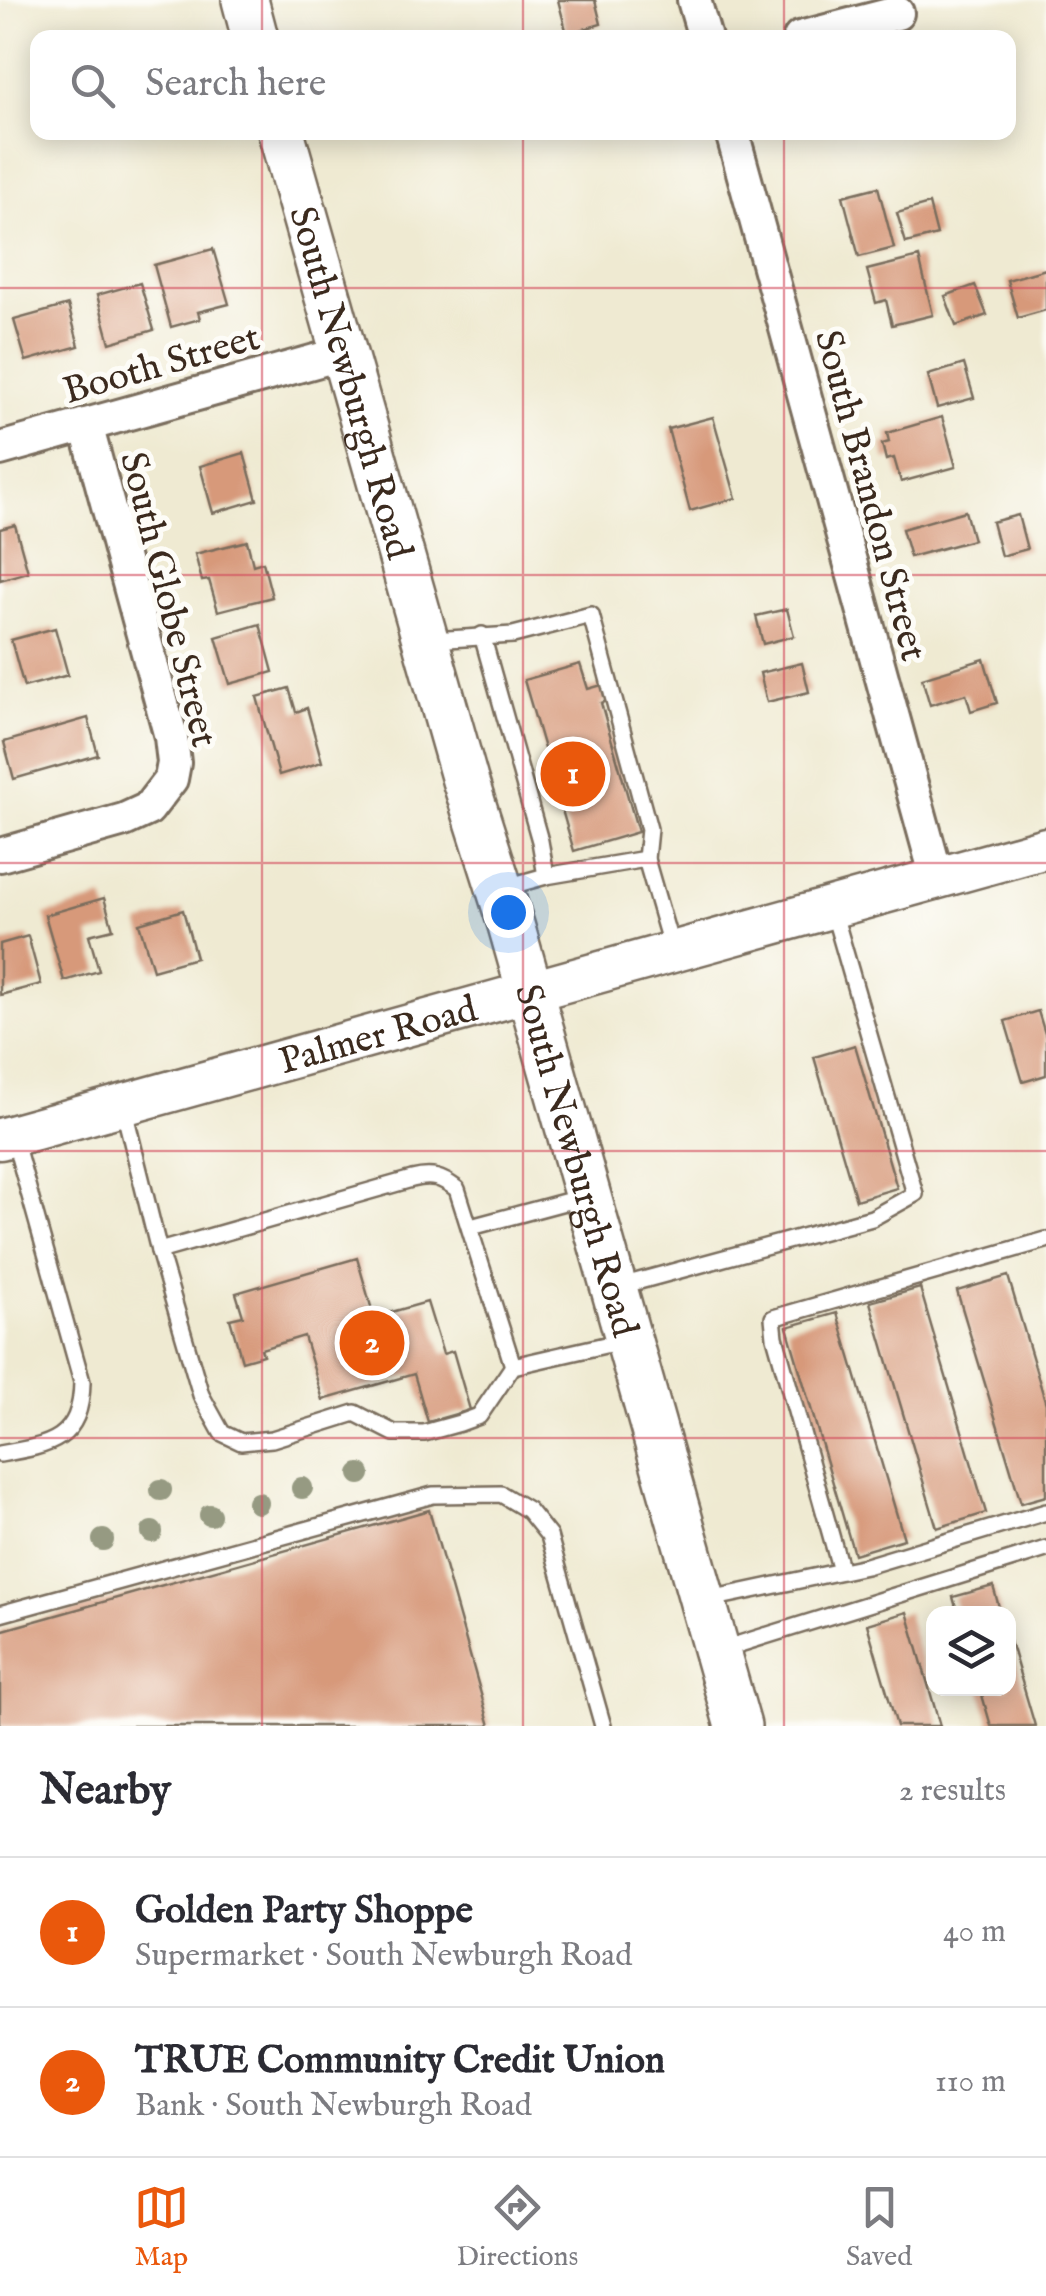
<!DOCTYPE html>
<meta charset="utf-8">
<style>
body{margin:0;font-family:"IM FELL English",serif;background:#f7f7f7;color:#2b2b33}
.controls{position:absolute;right:30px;bottom:30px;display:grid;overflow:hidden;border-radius:20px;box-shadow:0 5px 25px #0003}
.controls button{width:90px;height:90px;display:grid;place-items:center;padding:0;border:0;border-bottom:2px solid #e1e1e2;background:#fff;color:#2b2b33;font:50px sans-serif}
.you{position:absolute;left:508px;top:912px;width:35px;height:35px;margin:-25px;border:8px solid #fff;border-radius:50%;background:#1a73e8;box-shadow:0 0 0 15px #1a73e833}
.badge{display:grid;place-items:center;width:65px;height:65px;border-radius:50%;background:#ea580c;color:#fff;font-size:32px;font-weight:700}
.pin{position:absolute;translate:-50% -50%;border:5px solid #fff;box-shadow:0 2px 10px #0006}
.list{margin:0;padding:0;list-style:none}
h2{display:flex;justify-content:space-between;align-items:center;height:130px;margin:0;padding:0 40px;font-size:42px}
h2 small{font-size:32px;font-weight:400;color:#7c7c81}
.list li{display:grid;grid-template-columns:65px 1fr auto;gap:30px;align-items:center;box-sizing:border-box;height:150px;padding:0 40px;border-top:2px solid #e1e1e2}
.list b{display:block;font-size:38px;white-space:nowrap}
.list p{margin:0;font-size:32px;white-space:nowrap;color:#7c7c81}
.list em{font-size:32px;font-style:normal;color:#7c7c81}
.icon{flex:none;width:55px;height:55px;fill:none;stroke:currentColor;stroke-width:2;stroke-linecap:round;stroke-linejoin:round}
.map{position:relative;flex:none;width:1046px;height:1726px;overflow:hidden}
.search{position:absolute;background:#fff;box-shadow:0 5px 25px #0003;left:30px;right:30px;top:30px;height:110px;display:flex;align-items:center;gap:25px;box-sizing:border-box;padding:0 35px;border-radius:20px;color:#7c7c81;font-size:38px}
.sheet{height:430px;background:#fff}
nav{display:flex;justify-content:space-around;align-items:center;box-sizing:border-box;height:140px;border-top:2px solid #e1e1e2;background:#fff;font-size:28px;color:#7c7c81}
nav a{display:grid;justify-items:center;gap:5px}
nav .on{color:#ea580c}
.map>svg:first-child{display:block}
</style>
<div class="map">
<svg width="1046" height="1726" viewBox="0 0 1046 1726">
<rect width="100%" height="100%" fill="#fdfcf7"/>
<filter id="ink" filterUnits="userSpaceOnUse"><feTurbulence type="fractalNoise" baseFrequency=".01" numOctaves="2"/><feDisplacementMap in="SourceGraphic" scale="20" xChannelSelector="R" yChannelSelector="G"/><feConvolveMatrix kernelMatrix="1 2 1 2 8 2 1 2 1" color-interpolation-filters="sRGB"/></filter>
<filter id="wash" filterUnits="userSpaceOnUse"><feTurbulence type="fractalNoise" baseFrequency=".0048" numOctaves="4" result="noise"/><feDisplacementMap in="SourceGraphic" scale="40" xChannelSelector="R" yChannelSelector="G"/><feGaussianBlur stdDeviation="2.25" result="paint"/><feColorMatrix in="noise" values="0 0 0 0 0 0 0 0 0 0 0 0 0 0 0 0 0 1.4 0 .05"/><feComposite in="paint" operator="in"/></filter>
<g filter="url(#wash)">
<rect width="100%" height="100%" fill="#efead2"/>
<g id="blocks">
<g fill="#d7997a">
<polygon points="558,0 595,0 601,24 567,34"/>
<polygon points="878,187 894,248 859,257 843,196"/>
<polygon points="929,204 937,235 906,243 897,213"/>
<polygon points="213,249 229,304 198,312 200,319 171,327 154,265"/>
<polygon points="919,257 933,315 892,325 886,300 876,303 867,270"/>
<polygon points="1046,269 1046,310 1018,318 1007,280"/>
<polygon points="140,283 154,330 110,343 97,295"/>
<polygon points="975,285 987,315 956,326 945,296"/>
<polygon points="68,305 79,346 26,361 14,320"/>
<polygon points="964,364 974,398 937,408 928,375"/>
<polygon points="713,417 736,498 690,511 668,429"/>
<polygon points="942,417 956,467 901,482 894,458 886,460 882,444 889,442 887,433"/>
<polygon points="244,453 257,500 213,513 200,466"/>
<polygon points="965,511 973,540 910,557 902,529"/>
<polygon points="1018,515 1027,549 1001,556 992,522"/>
<polygon points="15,525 28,572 0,580 0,529"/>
<polygon points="247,541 253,565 263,562 272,597 218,611 209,580 202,581 195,554"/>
<polygon points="787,609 794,636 763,644 756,616"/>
<polygon points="260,624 273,672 230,684 216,637"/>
<polygon points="55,628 68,675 24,687 11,640"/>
<polygon points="984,659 997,703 971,711 966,694 930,705 922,678"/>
<polygon points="802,663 809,692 767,702 760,673"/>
<polygon points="580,664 588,689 602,685 607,701 601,703 638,832 574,851 524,680"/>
<polygon points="289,688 296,712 307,708 322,762 279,775 257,697"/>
<polygon points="88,718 98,755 14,779 4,742"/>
<polygon points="104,898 113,929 89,935 99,971 64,981 45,915"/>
<polygon points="183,910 196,958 153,970 139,923"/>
<polygon points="28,936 41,984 0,995 0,944"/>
<polygon points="1038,1011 1046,1037 1046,1075 1023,1082 1005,1021"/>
<polygon points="855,1045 897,1188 856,1200 814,1057"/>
<polygon points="357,1258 374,1317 427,1302 443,1354 453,1351 470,1410 428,1422 414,1374 323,1400 304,1336 261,1349 263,1355 242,1361 230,1319 243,1316 236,1293"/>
<polygon points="1008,1276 1046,1404 1046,1496 1021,1503 957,1291"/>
<polygon points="920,1288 986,1513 937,1528 870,1302"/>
<polygon points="837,1313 904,1539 854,1554 787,1327"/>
<polygon points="429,1510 490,1726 0,1726 0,1631"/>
<polygon points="993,1586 1001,1614 958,1614 953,1597"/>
<polygon points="907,1612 940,1726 897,1726 867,1624"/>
<polygon points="1008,1641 1010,1641 1035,1726 991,1726 980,1688 1008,1688"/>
</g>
</g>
</g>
<g filter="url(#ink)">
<use href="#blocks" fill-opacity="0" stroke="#7a6d5d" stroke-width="2.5"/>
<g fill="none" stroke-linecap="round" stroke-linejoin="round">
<defs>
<g id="service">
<polyline points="482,635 540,841 546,876"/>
<polyline points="432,640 513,635 591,615 649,829 646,859 672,949"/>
<polyline points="503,888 546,876 646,859"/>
<path d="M123,1106l36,145 253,-72c20,-5 29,-2 45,10l56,177"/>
<polyline points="471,1227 583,1197"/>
<polyline points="159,1251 201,1395 222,1433 241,1442 272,1439 355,1413 394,1433 424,1433 460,1423 479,1416 513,1366 627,1340"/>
<polyline points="617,1287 872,1218 915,1194 832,907"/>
<path d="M0,1454c52,-9 81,-14 82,-72l-69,-247"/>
<polyline points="841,1571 775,1337 773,1318 1046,1240"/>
<polyline points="705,1600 866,1566 1046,1512"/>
<polyline points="0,1614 433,1495 501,1494 528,1510 549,1536 603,1726"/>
<polyline points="720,1650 1046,1549"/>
</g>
<g id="minor">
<polyline points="694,0 705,38"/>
<polyline points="800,38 897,13"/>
<polyline points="732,132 937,878"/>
<polyline points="0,449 344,353"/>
<polyline points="0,855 124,820 148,809 171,779 174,763 171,737 86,425"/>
</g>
<g id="tertiary">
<path id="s1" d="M0,1139l1046,-291"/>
</g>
<g id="secondary">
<polyline points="245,0 255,38"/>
<path id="s2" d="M281,132l184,648 46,145 227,801"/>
</g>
</defs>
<use href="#service" stroke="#7a6d5d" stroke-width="20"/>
<use href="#minor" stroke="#7a6d5d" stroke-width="38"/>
<use href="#tertiary" stroke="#7a6d5d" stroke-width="45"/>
<use href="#secondary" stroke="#7a6d5d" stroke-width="50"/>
<use href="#service" stroke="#fff" stroke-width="15"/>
<use href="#minor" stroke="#fff" stroke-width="32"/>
<use href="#tertiary" stroke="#fff" stroke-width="40"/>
<use href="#secondary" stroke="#fff" stroke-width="45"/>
</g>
<g fill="#969a82">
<circle cx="360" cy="1474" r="11"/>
<circle cx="302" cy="1488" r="11"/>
<circle cx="161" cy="1490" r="11"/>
<circle cx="258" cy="1503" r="11"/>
<circle cx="210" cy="1515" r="11"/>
<circle cx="152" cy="1532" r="11"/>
<circle cx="103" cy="1540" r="11"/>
</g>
</g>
<path fill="none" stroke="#d1495b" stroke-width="2.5" stroke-opacity="0.55" d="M262,0v38M523,0v38M784,0v38M262,132v1594M523,132v1594M784,132v1594M0,288h1046M0,575h1046M0,863h1046M0,1151h1046M0,1438h1046"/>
<g text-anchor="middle" stroke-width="10" stroke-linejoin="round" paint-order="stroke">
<g font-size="38" fill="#3b2a1e" stroke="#fdfcf7">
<text transform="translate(161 363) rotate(-16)" y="13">Booth Street</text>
<text dy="13" stroke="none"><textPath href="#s2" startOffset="260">South Newburgh Road</textPath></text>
<text transform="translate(872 495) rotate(75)" y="13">South Brandon Street</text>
<text transform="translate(170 599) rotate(76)" y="13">South Globe Street</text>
<text dy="13" stroke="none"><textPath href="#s1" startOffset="392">Palmer Road</textPath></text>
<text dy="13" stroke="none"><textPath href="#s2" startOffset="1070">South Newburgh Road</textPath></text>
</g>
</g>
</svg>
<div class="controls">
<button><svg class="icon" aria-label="layers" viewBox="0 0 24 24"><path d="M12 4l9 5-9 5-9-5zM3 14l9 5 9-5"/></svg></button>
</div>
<div class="you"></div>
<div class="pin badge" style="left:573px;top:774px">1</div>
<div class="pin badge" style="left:372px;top:1343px">2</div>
<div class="search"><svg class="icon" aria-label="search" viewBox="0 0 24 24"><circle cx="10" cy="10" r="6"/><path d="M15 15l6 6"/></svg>Search here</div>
</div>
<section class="sheet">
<h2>Nearby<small>2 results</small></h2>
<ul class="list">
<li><span class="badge">1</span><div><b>Golden Party Shoppe</b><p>Supermarket · South Newburgh Road</p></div><em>40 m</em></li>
<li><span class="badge">2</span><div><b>TRUE Community Credit Union</b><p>Bank · South Newburgh Road</p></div><em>110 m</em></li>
</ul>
</section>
<nav>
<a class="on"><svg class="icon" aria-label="map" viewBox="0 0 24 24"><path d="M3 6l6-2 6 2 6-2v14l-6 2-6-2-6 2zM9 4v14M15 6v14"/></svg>Map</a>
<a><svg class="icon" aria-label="directions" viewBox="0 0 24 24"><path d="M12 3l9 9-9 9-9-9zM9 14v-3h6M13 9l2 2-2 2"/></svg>Directions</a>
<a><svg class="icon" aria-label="saved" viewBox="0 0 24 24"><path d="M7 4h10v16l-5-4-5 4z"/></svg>Saved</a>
</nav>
